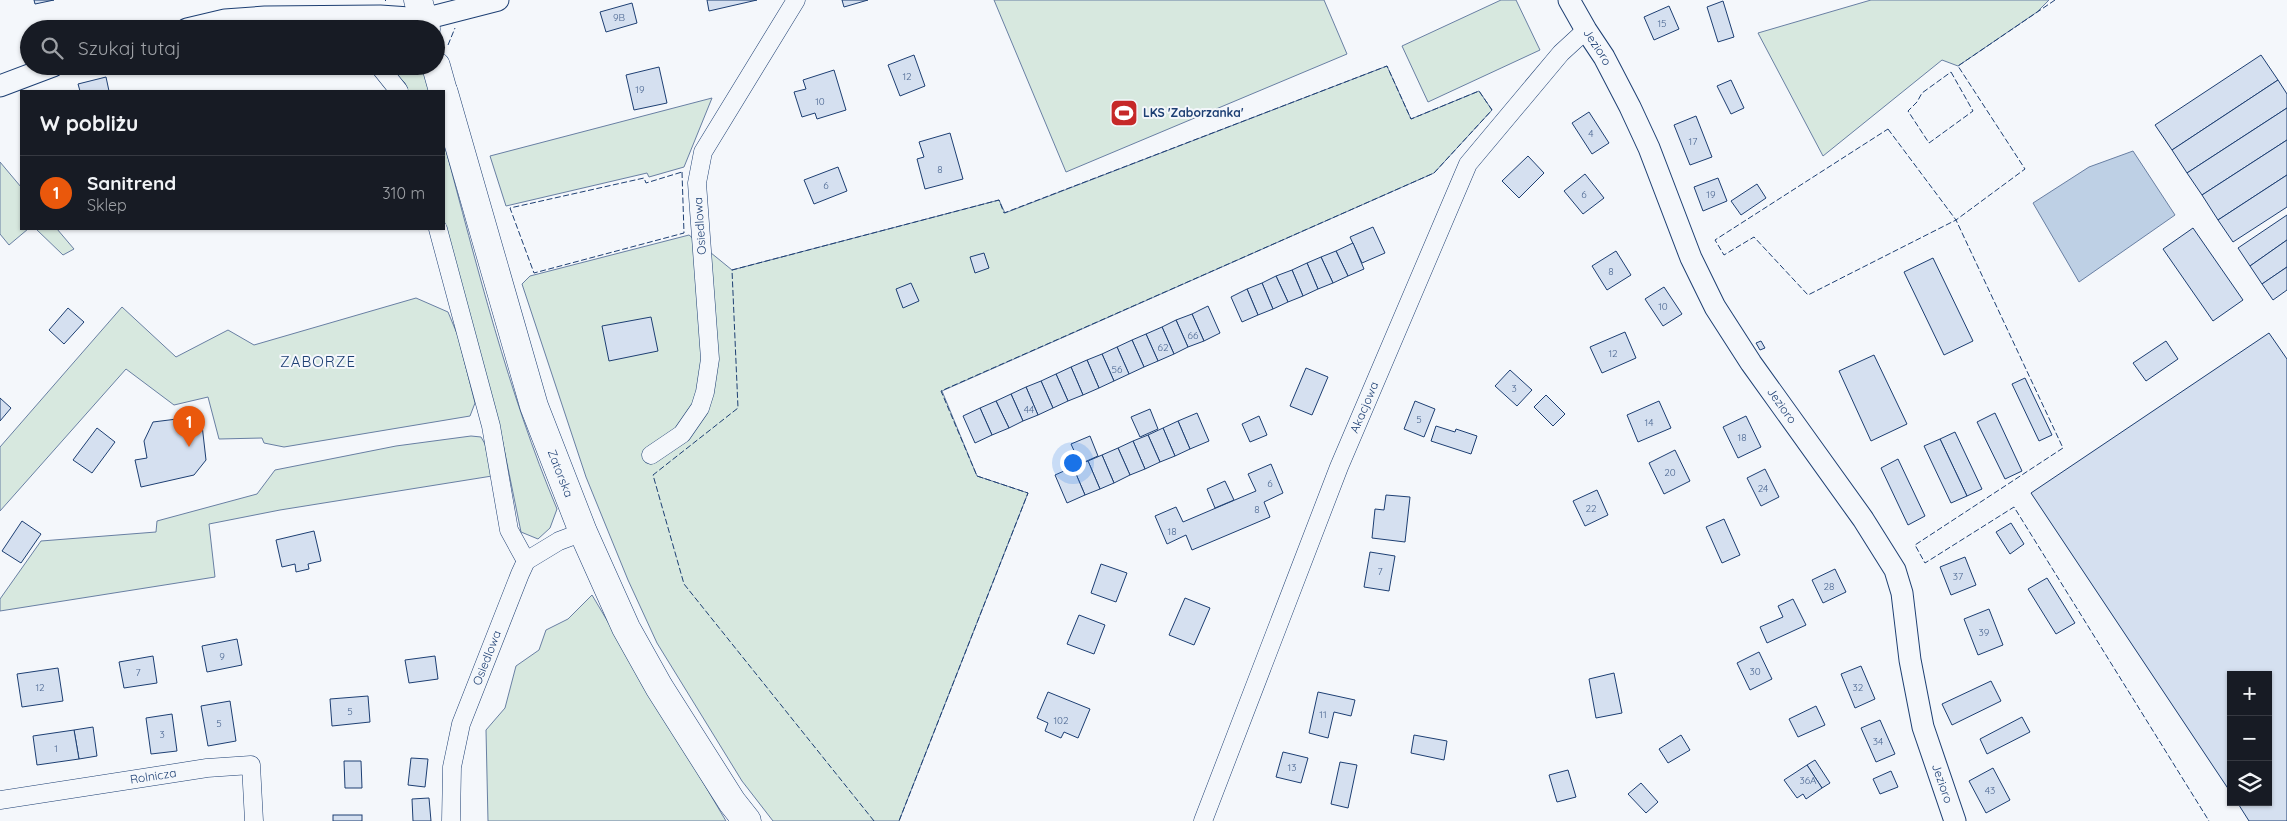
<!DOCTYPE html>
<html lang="pl">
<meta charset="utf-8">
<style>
body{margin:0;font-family:Quicksand,sans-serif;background:#20242c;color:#f1f3f6}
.controls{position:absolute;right:15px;bottom:15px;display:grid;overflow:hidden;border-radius:0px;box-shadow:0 1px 4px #0004}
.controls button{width:45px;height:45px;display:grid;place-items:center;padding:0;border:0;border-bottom:1px solid #363941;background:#171b24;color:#f1f3f6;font:25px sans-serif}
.you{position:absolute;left:1072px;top:462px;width:18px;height:18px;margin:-12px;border:4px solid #fff;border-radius:50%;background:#1a73e8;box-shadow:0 0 0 8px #1a73e833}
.badge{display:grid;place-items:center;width:32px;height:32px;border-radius:50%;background:#ea580c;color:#fff;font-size:16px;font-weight:700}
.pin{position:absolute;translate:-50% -41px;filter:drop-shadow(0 1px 2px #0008)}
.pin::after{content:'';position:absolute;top:26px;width:18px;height:15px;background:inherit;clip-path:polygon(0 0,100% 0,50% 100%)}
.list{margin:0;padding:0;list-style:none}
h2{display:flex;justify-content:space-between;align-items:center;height:65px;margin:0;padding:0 20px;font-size:21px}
h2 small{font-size:16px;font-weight:400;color:#9ea1a6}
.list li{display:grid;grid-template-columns:32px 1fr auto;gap:15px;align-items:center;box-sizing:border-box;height:75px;padding:0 20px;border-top:1px solid #363941}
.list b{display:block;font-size:19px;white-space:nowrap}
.list p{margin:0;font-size:16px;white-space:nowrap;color:#9ea1a6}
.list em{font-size:16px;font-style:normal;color:#9ea1a6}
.icon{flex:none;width:28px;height:28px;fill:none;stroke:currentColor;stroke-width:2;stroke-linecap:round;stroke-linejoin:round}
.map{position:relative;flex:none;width:2287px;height:821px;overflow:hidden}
.search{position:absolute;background:#171b24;box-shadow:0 1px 4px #0004;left:20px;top:20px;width:425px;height:55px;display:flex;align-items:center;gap:12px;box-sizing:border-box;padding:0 18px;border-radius:28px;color:#9ea1a6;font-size:19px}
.panel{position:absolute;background:#171b24;box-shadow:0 1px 4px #0004;left:20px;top:90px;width:425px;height:140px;border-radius:0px}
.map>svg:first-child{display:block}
</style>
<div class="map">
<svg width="2287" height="821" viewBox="0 0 2287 821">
<rect width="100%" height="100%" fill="#f4f7fb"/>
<g fill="#d7e8df" stroke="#687fa3">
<polygon points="994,0 1324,0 1347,54 1066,172"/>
<polygon points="1501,0 1516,0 1540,50 1428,102 1402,46"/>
<polygon points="1871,0 2049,0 2037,12 1958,66 1942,60 1823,156 1758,33"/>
<polygon points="387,66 416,66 418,72 424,70 430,91 407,91 405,83"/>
<polygon points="1387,66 1411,119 1479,91 1492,110 1434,173 942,391 977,476 1028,493 899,821 773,821 742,781 657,643 628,580 586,477 522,284 530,276 689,235 732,270 999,200 1005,213"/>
<polygon points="712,98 684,167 649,177 647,173 506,206 490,156"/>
<path d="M444,143c33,123 64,249 113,366l-7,19 -12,11 -17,-7 -22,-108 -55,-201z"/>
<polygon points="0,162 21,187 21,229 28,229 9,245 0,234"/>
<polygon points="36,229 57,229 74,249 63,255"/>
<polygon points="416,298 448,312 458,336 475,403 470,416 284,447 264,443 262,438 219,439 208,397 174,405 126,369 0,511 0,447 122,307 176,357 228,330 254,345"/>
<polygon points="471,436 481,437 485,444 492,476 280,510 209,524 215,577 0,611 0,599 41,541 156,532 157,521 257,494 275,470 396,446"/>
<polygon points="592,595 726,821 488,821 486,730 505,708 516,666 539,650 546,630 568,619"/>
</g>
<polygon fill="#bed0e5" stroke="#687fa3" points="2133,151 2175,215 2079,282 2033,203 2089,167"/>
<g fill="#d5e0f0" stroke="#1d3f73">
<polygon points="34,0 54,0 35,4"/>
<polygon points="707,0 757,0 709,11"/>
<polygon points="842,0 868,0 844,7"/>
<polygon points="1723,1 1734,37 1718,42 1707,7"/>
<polygon points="632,3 637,23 606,32 600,12"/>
<polygon points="1669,6 1679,29 1654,40 1644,17"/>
<polygon points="914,55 925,86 900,96 888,65"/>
<polygon points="2261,55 2278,80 2172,150 2155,125"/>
<polygon points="659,67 667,103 634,110 626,75"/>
<polygon points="834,70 846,110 817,119 815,113 802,117 794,92 806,89 803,80"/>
<polygon points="106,77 109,91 80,91 78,84"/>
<polygon points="1731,80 1744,108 1731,114 1717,86"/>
<polygon points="2278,80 2287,94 2287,108 2187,173 2172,150"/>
<polygon points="2287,108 2287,140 2202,195 2187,173"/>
<polygon points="1589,112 1609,143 1592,154 1572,123"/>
<polygon points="1696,116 1712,157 1690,165 1674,125"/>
<polygon points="950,133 963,179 925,189 917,159 924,157 919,142"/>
<polygon points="2287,140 2287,175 2218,220 2202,195"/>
<polygon points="1528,156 1544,173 1519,198 1502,181"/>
<polygon points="838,167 847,191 814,204 804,180"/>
<polygon points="1585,174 1604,198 1583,214 1564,191"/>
<polygon points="2287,175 2287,207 2233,242 2218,220"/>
<polygon points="1718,178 1727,201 1703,211 1694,187"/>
<polygon points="1757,184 1766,198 1741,215 1731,201"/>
<polygon points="2287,215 2287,240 2250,266 2238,248"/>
<polygon points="1373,227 1385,253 1362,263 1350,237"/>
<polygon points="2193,228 2243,300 2213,321 2163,249"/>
<polygon points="2287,240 2287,267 2262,284 2250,266"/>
<polygon points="1353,243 1364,269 1348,276 1336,251"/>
<polygon points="1336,251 1348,276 1333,283 1321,257"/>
<polygon points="1616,251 1631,275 1607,290 1592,266"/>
<polygon points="984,253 989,268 975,273 970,257"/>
<polygon points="1321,257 1333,283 1318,289 1307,263"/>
<polygon points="1933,258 1973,341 1944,355 1904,272"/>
<polygon points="1307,263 1318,289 1303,296 1292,270"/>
<polygon points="2287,267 2287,290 2273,300 2262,284"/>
<polygon points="1292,270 1303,296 1288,302 1276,276"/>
<polygon points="1276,276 1288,302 1273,309 1262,283"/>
<polygon points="911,283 919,301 903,308 896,289"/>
<polygon points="1262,283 1273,309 1258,315 1247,289"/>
<polygon points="1664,287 1682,314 1663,326 1645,299"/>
<polygon points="1247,289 1258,315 1242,322 1231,297"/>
<polygon points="1208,306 1220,333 1204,341 1192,314"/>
<polygon points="68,308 84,322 64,344 49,330"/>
<polygon points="1192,314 1204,341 1188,347 1176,320"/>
<polygon points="651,317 658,351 609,361 602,326"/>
<polygon points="1176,320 1188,347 1174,354 1162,327"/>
<polygon points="1162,327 1174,354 1158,361 1146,334"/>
<polygon points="1625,332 1636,358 1602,373 1590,347"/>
<polygon points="2269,333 2287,359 2287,821 2249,821 2237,802 2268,802 2268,675 2231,675 2231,793 2031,493"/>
<polygon points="1146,334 1158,361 1144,367 1132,340"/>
<polygon points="1132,340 1144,367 1129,374 1117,347"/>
<polygon points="1761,341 1765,348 1760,350 1756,343"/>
<polygon points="2166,341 2178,359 2146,381 2133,363"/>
<polygon points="1117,347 1129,374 1114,381 1102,354"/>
<polygon points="1102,354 1114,381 1099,388 1087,360"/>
<polygon points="1874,355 1907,424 1871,441 1839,371"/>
<polygon points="1087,360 1099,388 1083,395 1071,367"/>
<polygon points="1071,367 1083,395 1068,401 1056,374"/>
<polygon points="1306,368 1328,377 1312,415 1290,406"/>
<polygon points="1510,370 1532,390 1517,406 1495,386"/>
<polygon points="1056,374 1068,401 1053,408 1041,381"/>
<polygon points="2025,378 2052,435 2039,441 2012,384"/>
<polygon points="1041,381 1053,408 1038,415 1026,387"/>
<polygon points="1026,387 1038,415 1023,421 1011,394"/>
<polygon points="1011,394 1023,421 1009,428 996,401"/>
<polygon points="1546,395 1565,414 1553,426 1534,407"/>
<polygon points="0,398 11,408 0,421"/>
<polygon points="996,401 1009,428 992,435 980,408"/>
<polygon points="1415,401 1435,409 1424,437 1404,429"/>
<polygon points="1659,401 1671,428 1638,442 1627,415"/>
<polygon points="980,408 992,435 975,443 963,416"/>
<polygon points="1150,409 1158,429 1140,437 1131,417"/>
<polygon points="1197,413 1209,441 1190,449 1178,421"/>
<polygon points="1995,413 2022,471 2005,479 1977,422"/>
<polygon points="201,416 206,460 194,475 141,487 135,460 147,458 144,441 153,422"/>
<polygon points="1259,416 1267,435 1250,442 1242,424"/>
<polygon points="1746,416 1761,447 1738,458 1723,427"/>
<polygon points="1178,421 1190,449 1175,456 1163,428"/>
<polygon points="1436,426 1455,432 1456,429 1477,436 1471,454 1431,441"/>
<polygon points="97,428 115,442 92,473 73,460"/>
<polygon points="1163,428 1175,456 1160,462 1148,435"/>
<polygon points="1955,432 1982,489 1967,496 1940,439"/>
<polygon points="1148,435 1160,462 1145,469 1133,441"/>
<polygon points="1090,436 1098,456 1080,464 1071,444"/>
<polygon points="1940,439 1967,496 1951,503 1924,446"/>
<polygon points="1133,441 1145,469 1130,475 1118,448"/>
<polygon points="1118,448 1130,475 1114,483 1102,455"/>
<polygon points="1675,450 1690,481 1664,494 1649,463"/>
<polygon points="1102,455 1114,483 1100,489 1088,461"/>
<polygon points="1898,459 1925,516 1908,525 1881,468"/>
<polygon points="1088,461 1100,489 1085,495 1073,467"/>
<polygon points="1271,464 1283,493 1264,502 1270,517 1192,550 1186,535 1167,544 1155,516 1176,507 1183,522 1256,491 1248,474"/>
<polygon points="1073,467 1085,495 1067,503 1055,475"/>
<polygon points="1765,469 1779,497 1761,506 1747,478"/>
<polygon points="1225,481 1234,500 1215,508 1207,489"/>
<polygon points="1597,490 1608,515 1585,526 1573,501"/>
<polygon points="1386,495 1410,497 1405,542 1372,538 1375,509 1384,510"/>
<polygon points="1724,519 1740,555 1722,563 1706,527"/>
<polygon points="22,521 41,534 21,563 2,551"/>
<polygon points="2011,523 2024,544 2010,554 1996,532"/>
<polygon points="314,531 321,561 308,564 309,569 296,572 295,564 282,567 276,540"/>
<polygon points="1370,552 1395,556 1389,591 1364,587"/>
<polygon points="1965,557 1976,585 1951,595 1940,567"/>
<polygon points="1101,564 1127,573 1116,602 1091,593"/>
<polygon points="1835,569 1846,592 1823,603 1812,580"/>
<polygon points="2047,578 2075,623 2056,634 2028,589"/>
<polygon points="1185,598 1210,608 1194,645 1169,635"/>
<polygon points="1793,599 1806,625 1767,643 1760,627 1783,617 1778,606"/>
<polygon points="1989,609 2003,645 1978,655 1964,619"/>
<polygon points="1079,615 1105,625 1094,654 1067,644"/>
<polygon points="237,639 242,665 207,672 202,646"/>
<polygon points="1759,652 1772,679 1750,690 1737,663"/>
<polygon points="153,656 157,683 124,688 119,662"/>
<polygon points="435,656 438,679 409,683 405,660"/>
<polygon points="1861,666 1875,699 1855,708 1841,674"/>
<polygon points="58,668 63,701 22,707 17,674"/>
<polygon points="1614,673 1622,713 1596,718 1589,679"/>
<polygon points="1991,681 2001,701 1952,725 1942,704"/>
<polygon points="1048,692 1090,709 1078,738 1064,732 1061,738 1045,731 1048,723 1037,718"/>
<polygon points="1318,692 1355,700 1351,716 1334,712 1328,738 1309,733"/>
<polygon points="368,696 370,722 332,726 330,699"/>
<polygon points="230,701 236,741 208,746 201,706"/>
<polygon points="1816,706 1825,725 1798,737 1789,719"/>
<polygon points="172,714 177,751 151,754 146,718"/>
<polygon points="2022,717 2030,732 1987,754 1980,739"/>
<polygon points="1880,720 1895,754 1876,762 1861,728"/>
<polygon points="93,727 97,756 79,759 74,730"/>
<polygon points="74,730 79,759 37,765 33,736"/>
<polygon points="1414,735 1447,741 1444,760 1411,753"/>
<polygon points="1681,735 1690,750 1668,763 1659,749"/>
<polygon points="1283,752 1308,758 1301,783 1276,777"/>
<polygon points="411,758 428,759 425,787 408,785"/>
<polygon points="1815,760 1830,783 1822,788 1807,765"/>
<polygon points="344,761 361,761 362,788 345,788"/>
<polygon points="1340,762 1357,765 1348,808 1331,804"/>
<polygon points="1807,765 1822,788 1806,799 1803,794 1797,798 1784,780"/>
<polygon points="1993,768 2010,800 1986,813 1969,781"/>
<polygon points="1568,770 1576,797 1557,802 1549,775"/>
<polygon points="1891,771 1898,787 1880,794 1873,779"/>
<polygon points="1641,783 1658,802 1646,813 1628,794"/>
<polygon points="429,798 431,821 413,821 412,799"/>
<rect x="333" y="815" width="29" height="6"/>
</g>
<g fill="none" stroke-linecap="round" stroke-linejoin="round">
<defs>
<g id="minor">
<polyline points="379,66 399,91"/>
<polyline points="438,229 491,426 509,530 526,561"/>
<polyline points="651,455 682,434 700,408 705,392 710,359 697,183 703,152 796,0"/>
<path id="s1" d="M0,800l207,-32 44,-3 3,56"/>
<path id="s2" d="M451,821l1,-54 9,-43 59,-150 6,-13 33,-20 24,-9"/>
<path id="s3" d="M1203,821l136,-354 129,-303 93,-111 25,-23"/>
</g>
<g id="tertiary">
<path id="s4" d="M1569,0l17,30 18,27 26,50 19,41 42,110 24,49 36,56 112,156 32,51 7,23 8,67 13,67 32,94"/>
<polyline points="187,29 225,20 265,17 380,16 424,19 498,0"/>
<polyline points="0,86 53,66"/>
</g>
<g id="primary">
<polyline points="418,0 426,29"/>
<polyline points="436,66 443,91"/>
<path id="s5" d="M444,93l90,313 49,126 43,96 33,59 73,115 15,19"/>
</g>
</defs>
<use href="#minor" stroke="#1d3f73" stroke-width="19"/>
<use href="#tertiary" stroke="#1d3f73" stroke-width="23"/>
<use href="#primary" stroke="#1d3f73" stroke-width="29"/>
<use href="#minor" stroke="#f4f7fb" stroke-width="18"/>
<use href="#tertiary" stroke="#f4f7fb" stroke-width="21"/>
<use href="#primary" stroke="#f4f7fb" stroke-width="28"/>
<g stroke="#1d3f73" stroke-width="1" stroke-dasharray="6 2.5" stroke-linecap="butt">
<polyline points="2055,0 1958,66 2025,169 1956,220 2063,448 1915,545 1925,563 2014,507 2209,821"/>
<polyline points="385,1 386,0"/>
<polyline points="448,45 455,28"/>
<polygon points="1951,72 1973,111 1929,143 1908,111 1917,102 1922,93"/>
<polygon points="1888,129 1956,220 1808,295 1754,237 1724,255 1715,240"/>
<polygon points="682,172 684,233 534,273 510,208 644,178 646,183"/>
<polyline points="874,821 684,584 653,475 738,408 732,270 999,200 1004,213 1387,66 1411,119 1479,91 1492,110 1434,173 941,391 977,476 1028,493 899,821"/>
</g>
</g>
<defs>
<symbol id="stadium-square" viewBox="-11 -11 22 22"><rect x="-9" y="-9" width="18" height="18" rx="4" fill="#c62828" stroke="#f4f7fb"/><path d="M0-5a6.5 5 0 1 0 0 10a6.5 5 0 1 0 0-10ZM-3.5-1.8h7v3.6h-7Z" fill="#fff"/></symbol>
</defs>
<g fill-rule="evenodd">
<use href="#stadium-square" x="1108" y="97" width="32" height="32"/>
</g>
<g text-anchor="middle" stroke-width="4" stroke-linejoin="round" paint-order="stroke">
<g font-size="10" fill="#4b6792">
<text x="619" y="21">9B</text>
<text x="1662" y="27">15</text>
<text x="907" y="80">12</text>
<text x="640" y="93">19</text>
<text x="820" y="105">10</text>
<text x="1591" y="137">4</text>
<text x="1693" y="145">17</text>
<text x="940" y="173">8</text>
<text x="826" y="189">6</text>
<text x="1584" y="198">6</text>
<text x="1711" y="198">19</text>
<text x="1611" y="275">8</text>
<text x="1663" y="310">10</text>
<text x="1193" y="339">66</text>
<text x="1163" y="351">62</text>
<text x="1613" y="357">12</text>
<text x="1117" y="373">56</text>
<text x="1514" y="392">3</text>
<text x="1029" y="413">44</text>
<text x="1419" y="423">5</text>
<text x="1649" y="426">14</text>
<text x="1742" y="441">18</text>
<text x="1670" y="476">20</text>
<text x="1270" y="487">6</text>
<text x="1763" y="492">24</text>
<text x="1591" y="512">22</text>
<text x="1257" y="513">8</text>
<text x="1172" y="535">18</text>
<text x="1380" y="575">7</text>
<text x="1958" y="580">37</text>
<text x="1829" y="590">28</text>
<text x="1984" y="636">39</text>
<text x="222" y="660">9</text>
<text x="1755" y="675">30</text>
<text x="138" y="676">7</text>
<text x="40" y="691">12</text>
<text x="1858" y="691">32</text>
<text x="350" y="715">5</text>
<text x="1323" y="718">11</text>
<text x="1061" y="724">102</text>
<text x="219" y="727">5</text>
<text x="162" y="738">3</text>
<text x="1878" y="745">34</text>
<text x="56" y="752">1</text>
<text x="1292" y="771">13</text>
<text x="1808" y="784">36A</text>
<text x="1990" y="794">43</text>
</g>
<g font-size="12" fill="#1d3f73" stroke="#f4f7fb">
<text dy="4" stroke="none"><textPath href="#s4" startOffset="55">Jezioro</textPath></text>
<text transform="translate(700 226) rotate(-94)" y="4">Osiedlowa</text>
<text dy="4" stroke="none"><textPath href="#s4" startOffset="460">Jezioro</textPath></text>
<text dy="4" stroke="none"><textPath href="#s3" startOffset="444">Akacjowa</textPath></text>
<text dy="4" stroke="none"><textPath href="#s5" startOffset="398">Zatorska</textPath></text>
<text dy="4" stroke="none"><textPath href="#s2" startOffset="169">Osiedlowa</textPath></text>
<text dy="4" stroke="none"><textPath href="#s1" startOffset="155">Rolnicza</textPath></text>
<text dy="4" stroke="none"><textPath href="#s4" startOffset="879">Jezioro</textPath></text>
</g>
<g font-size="12" font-weight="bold" fill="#1d3f73" stroke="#f4f7fb" text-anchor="start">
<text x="1143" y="117">LKS 'Zaborzanka'</text>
</g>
<g font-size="15" letter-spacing="1" fill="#1d3f73" stroke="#f4f7fb">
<text x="318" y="367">ZABORZE</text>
</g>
</g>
</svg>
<div class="controls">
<button>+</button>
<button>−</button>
<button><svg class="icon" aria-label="layers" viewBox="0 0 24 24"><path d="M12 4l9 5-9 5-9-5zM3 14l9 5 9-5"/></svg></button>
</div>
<div class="you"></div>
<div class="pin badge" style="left:189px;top:447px">1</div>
<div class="search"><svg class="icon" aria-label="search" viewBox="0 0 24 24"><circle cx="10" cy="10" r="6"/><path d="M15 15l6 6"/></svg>Szukaj tutaj</div>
<section class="panel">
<h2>W pobliżu<small></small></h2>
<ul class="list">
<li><span class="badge">1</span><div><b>Sanitrend</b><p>Sklep</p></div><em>310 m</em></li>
</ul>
</section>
</div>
